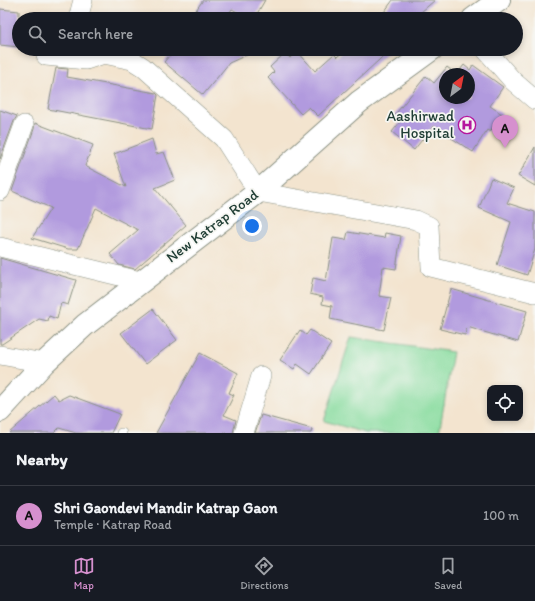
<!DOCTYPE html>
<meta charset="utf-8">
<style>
body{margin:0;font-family:Itim,sans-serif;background:#20242c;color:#f1f3f6}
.controls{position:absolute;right:12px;bottom:12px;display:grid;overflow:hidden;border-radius:8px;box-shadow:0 2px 6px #0003}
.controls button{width:36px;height:36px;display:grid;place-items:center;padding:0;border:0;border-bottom:1px solid #363941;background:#171b24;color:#f1f3f6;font:20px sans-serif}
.compass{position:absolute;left:439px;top:68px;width:36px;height:36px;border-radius:50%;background:#171b24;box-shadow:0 2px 6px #0003;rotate:32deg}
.you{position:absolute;left:252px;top:226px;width:14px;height:14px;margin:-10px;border:3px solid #fff;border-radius:50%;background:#1a73e8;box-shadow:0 0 0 6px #1a73e833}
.badge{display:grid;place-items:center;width:26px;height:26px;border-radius:50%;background:#d690ce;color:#111;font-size:13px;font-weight:700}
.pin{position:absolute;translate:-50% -33px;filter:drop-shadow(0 1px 2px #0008)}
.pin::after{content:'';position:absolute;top:21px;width:14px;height:12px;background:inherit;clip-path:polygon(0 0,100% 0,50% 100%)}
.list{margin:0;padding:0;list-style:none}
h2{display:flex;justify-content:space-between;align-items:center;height:52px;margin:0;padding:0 16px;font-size:17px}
h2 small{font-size:13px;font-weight:400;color:#9ea1a6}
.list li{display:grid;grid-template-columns:26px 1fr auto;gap:12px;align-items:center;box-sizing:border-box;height:60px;padding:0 16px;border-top:1px solid #363941}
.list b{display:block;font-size:15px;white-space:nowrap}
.list p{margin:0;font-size:13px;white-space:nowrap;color:#9ea1a6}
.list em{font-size:13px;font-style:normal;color:#9ea1a6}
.icon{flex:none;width:22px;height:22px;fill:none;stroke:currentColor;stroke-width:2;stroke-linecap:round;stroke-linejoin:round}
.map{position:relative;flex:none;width:535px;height:433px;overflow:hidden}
.search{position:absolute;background:#171b24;box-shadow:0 2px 6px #0003;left:12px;right:12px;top:12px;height:44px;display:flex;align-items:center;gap:10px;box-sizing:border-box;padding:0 14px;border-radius:22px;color:#9ea1a6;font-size:15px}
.sheet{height:112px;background:#171b24}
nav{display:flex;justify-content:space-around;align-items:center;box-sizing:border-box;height:56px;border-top:1px solid #363941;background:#171b24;font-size:11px;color:#9ea1a6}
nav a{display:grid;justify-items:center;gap:2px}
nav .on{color:#d690ce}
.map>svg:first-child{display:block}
</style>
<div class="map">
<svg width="535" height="433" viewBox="0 0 535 433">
<rect width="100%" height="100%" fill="#f6f6f2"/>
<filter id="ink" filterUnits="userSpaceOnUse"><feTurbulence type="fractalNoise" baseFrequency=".025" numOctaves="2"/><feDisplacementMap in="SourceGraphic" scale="8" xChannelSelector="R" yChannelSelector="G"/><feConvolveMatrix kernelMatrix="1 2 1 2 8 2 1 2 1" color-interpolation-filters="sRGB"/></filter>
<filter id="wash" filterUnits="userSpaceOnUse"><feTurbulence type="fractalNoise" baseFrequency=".012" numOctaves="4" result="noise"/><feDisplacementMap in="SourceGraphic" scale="16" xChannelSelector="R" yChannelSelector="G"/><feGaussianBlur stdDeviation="0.9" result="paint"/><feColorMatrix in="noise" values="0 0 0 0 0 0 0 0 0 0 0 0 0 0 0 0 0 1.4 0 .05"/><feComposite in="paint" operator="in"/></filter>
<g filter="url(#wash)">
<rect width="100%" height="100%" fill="#f3e4cf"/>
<polygon fill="#87dc9e" stroke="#538c69" points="351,337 453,352 439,433 366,433 324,421"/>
<g id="blocks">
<g fill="#b19ade">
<polygon points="203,0 265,0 254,19 249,19 232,9 225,19 190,19"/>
<polygon points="393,0 435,0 413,19 379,19"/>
<polygon points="0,9 19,11 19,47 0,45"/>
<polygon points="175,49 260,49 229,63 203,95 164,62"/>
<polygon points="346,49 391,49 318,116 309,107 301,114 268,78 274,72 270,67 285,53 290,58 297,51 315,71 334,54 337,57"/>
<polygon points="464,65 470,70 473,65 503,87 490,106 502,114 490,132 487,130 473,152 433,126 414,150 392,132 400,122 393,117 426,76 434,83 447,67 456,74 445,74 445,98 469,98 469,74 457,74"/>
<polygon points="56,68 68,69 67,77 156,93 158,95 152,129 48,109"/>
<polygon points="0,110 17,116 14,121 0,159"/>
<polygon points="35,123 93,145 85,166 126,187 114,154 152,139 156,154 164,152 175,180 155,188 186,225 135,269 119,265 110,254 138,230 96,208 78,249 68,249 32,238 51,208 12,191 34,129"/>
<polygon points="535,147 535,186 518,176"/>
<polygon points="491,178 514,188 507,203 535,212 535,249 527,275 497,265 511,222 479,208"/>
<polygon points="348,232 384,238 385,233 401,236 396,269 383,267 379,296 391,298 384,330 330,319 332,306 322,304 323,297 310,294 313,278 326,281 333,238 346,240"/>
<polygon points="0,258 76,280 68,305 61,303 57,319 49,316 48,321 39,319 2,344 0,344"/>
<polygon points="451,289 527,311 518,342 467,327 465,335 440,329"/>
<polygon points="153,309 177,340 145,364 121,333"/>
<polygon points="300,330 306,335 310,330 331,344 311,374 297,364 294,369 280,360"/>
<polygon points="200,353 238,373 229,393 234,395 224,415 236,420 233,433 156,433"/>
<polygon points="54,394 59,400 69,395 120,414 111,433 76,433 59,428 54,433 9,433"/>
<polygon points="261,415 312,429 311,433 255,433"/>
</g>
</g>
</g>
<g filter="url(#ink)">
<use href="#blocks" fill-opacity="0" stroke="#899082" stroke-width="1"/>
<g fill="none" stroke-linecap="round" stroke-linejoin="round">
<defs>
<polyline id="lane" points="121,433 122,433"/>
<g id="street">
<polyline points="78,19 83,0"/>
<polyline points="485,49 513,81 535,100"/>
<polyline points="46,56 86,60 104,54 132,60 143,67 224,139 258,192 416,220 429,226 431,267 535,293"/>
<polyline points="0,191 24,125"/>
<polyline points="0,247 140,281"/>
<polyline points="0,355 44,363"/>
<polyline points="244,433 261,376"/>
</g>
<g id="secondary">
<polyline points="473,19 499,0"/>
<polyline points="0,411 44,363 85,325 258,192 359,102 432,49"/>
</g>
</defs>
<use href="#lane" stroke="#899082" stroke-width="10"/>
<use href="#street" stroke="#899082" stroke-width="20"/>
<use href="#secondary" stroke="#899082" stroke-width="24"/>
<use href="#lane" stroke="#fff" stroke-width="9"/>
<use href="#street" stroke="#fff" stroke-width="19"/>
<use href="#secondary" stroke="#fff" stroke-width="22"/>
</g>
</g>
<defs>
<symbol id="hospital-ring" viewBox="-11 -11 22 22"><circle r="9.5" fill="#f6f6f2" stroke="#b5179e" stroke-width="1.5"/><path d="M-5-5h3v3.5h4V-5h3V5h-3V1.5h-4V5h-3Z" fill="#b5179e"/></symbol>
</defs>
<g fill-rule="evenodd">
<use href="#hospital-ring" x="457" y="115" width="20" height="20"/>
</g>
<g text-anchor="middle" stroke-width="3.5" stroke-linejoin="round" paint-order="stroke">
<g font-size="15" fill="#1f3d34" stroke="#f6f6f2" text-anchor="end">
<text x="454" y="121">Aashirwad<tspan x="454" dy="17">Hospital</tspan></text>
</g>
<g font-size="15" fill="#1f3d34" stroke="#f6f6f2">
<text transform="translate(212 226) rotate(-37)" y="5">New Katrap Road</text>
</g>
</g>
</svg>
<div class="controls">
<button><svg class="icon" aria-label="locate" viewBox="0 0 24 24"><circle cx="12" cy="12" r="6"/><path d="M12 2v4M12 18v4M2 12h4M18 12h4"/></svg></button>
</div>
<svg class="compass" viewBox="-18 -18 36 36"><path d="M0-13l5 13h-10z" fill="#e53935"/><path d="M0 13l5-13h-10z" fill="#9ea1a6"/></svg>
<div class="you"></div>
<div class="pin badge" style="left:505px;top:148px">A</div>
<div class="search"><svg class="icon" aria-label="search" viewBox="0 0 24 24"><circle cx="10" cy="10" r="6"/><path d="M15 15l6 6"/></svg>Search here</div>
</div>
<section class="sheet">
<h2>Nearby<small></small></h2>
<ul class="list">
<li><span class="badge">A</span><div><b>Shri Gaondevi Mandir Katrap Gaon</b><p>Temple · Katrap Road</p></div><em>100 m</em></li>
</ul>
</section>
<nav>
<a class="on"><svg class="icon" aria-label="map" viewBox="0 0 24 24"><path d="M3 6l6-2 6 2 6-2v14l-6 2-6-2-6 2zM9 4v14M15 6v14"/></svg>Map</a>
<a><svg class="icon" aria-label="directions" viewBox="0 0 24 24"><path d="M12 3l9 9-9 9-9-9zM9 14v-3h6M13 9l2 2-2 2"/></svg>Directions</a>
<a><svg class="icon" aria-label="saved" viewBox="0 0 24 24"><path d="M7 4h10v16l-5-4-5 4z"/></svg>Saved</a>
</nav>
